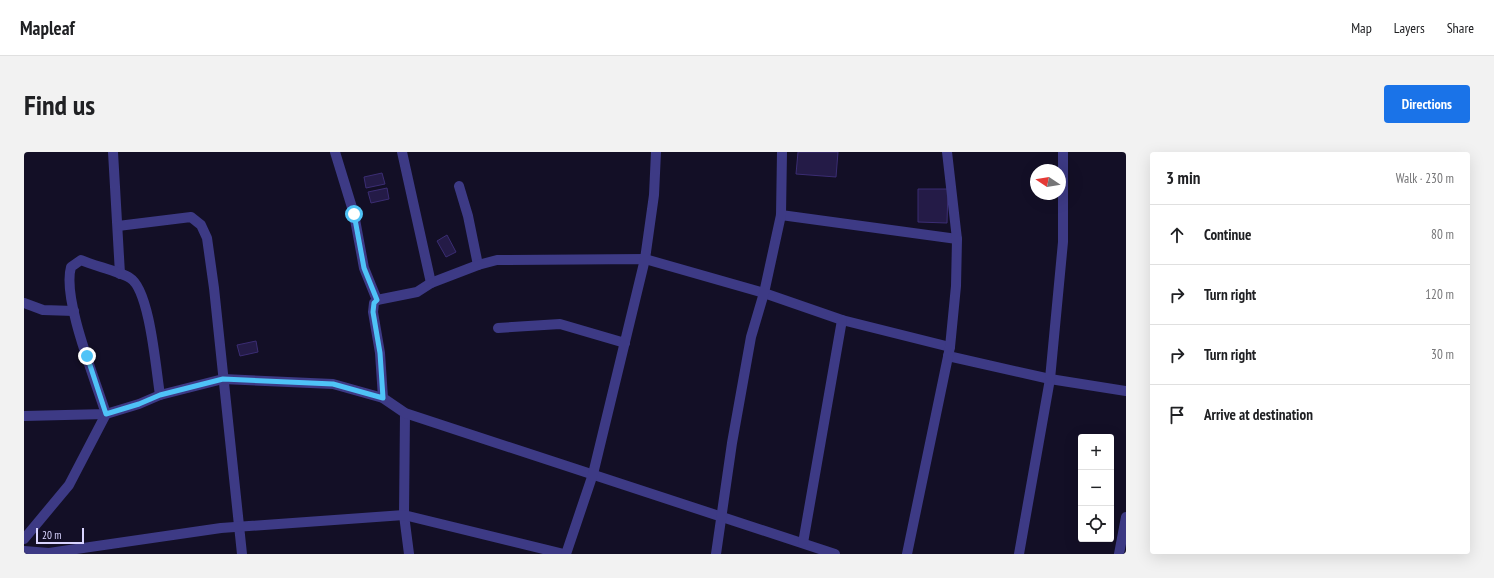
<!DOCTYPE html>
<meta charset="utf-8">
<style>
body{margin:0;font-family:"PT Sans Narrow",sans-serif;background:#f2f2f2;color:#202124}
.controls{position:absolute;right:12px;bottom:12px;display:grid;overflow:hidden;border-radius:4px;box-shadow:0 4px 16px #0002}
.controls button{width:36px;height:36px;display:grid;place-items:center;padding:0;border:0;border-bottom:1px solid #e0e0e0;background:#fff;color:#202124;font:20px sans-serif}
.compass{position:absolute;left:1006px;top:12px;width:36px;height:36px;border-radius:50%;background:#fff;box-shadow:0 4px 16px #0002;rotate:282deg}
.scale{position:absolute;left:12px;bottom:10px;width:48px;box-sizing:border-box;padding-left:4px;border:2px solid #d9d4ff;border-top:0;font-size:11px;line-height:14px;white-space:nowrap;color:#d9d4ff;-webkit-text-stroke:3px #130f26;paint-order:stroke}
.stop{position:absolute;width:12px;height:12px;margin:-9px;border:3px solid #4fc3f7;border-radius:50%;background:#fff}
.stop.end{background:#4fc3f7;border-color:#fff;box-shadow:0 1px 4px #0008}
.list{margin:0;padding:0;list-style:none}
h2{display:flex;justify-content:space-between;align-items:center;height:52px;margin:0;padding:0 16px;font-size:17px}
h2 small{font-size:13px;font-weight:400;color:#757577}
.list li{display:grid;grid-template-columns:26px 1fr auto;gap:12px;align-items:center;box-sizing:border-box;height:60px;padding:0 16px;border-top:1px solid #e0e0e0}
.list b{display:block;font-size:15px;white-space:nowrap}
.list em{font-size:13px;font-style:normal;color:#757577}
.icon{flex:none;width:22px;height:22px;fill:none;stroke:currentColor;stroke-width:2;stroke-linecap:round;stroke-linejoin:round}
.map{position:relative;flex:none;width:1102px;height:402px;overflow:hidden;border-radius:4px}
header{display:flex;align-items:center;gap:24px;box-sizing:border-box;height:56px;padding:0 20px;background:#fff;border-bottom:1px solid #e0e0e0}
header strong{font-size:19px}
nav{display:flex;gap:22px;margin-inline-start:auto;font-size:14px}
.intro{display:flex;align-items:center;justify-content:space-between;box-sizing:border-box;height:96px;padding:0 24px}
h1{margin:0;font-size:28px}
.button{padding:10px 18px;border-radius:4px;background:#1a73e8;color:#fff;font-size:14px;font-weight:700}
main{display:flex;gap:24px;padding:0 24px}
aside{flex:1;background:#fff;border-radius:4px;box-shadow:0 4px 16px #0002}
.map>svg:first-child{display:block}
</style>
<header>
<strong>Mapleaf</strong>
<nav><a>Map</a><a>Layers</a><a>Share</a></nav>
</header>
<div class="intro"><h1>Find us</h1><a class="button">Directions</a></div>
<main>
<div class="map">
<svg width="1102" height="402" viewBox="0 0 1102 402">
<rect width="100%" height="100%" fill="#130f26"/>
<g fill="#241b47" stroke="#3b2d73">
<polygon points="774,0 814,0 812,25 772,22"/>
<polygon points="358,21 361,32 342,36 340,25"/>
<polygon points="363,36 365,47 347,51 344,40"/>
<polygon points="894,37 924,37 923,71 894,70"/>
<polygon points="423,83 432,100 422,105 413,89"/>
<polygon points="232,189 234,200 216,204 213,193"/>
</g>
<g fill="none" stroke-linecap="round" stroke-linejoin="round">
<g stroke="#3d3a85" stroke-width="10">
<polyline points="89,0 96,122"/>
<polyline points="311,0 330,62 340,116 353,148"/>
<polyline points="378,0 407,131"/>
<polyline points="435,34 444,64 454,113"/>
<polyline points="757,63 933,87"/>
<polyline points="94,74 167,65 177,73 183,86 190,136 218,402"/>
<polyline points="0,151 19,158 50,159"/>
<polyline points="474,176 536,172 601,191"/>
<polyline points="924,204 1026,227 1102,239"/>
<polyline points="359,246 356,201 349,160 350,151 353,148 393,140 407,131 454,113 473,108 621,107 740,141 818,168 926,195"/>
<polyline points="381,261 380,363 385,402"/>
<polyline points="0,264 82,262 115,252 136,243 199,227 309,232 359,246 381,261 811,402"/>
<path d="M0,387l45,-54 37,-71c-11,-35 -44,-115 -35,-147l10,-7c13,6 38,11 49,18 20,12 26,93 30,117"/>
<polyline points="779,391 818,168"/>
<polyline points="0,399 25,401 197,376 380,363 540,402"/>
<polyline points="542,402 569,322 621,107 630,43 632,0"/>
<polyline points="692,402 708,291 727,185 740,141 757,63 758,0"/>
<polyline points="883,402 926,195 932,134 933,87 923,0"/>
<polyline points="995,402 1026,227 1039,90 1039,0"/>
<polyline points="1095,402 1102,365"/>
</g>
</g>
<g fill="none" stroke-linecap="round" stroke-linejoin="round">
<polyline stroke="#4fc3f7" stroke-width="5" points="63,204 82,262 115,252 136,243 199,227 309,232 359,246 356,201 349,160 350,151 353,148 340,116 330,62"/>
</g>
</svg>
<div class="controls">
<button>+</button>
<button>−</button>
<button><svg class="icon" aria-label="locate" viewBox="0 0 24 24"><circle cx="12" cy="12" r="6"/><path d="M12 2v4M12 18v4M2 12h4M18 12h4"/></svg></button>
</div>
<svg class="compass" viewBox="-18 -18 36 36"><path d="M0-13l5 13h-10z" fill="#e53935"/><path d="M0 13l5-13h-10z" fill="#757577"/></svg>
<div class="scale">20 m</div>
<div class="stop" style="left:330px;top:62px"></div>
<div class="stop end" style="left:63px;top:204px"></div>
</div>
<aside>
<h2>3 min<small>Walk · 230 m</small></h2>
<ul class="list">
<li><svg class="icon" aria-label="ahead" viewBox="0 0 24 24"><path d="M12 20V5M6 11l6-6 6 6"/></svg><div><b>Continue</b></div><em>80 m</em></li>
<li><svg class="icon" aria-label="right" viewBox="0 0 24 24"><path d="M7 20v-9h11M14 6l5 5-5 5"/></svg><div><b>Turn right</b></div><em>120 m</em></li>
<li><svg class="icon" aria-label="right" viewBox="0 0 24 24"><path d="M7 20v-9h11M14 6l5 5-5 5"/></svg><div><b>Turn right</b></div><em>30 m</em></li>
<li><svg class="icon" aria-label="arrive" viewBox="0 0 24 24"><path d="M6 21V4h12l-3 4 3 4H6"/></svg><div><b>Arrive at destination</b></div></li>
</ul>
</aside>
</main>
